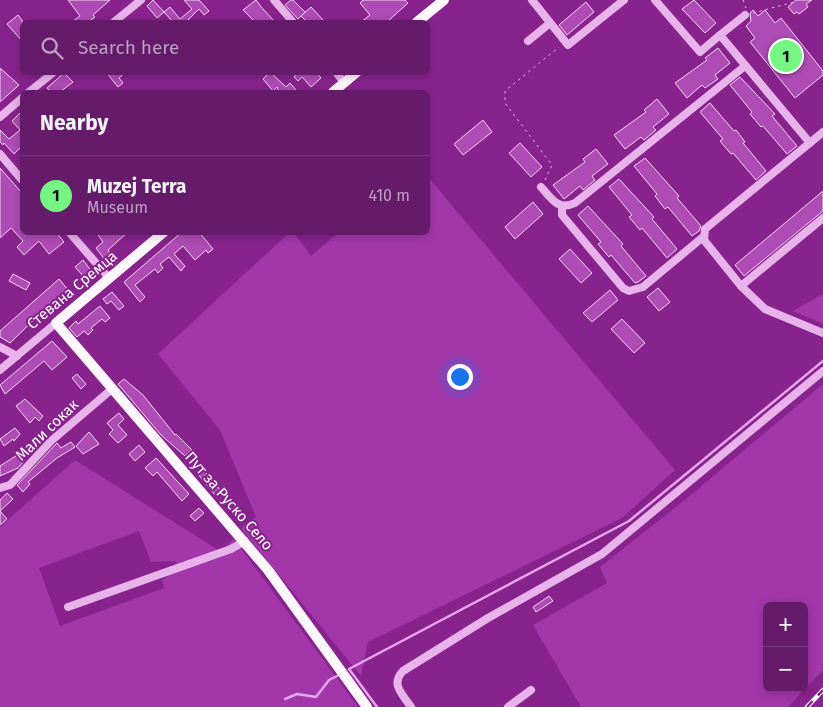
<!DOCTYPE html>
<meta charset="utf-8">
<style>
body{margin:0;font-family:"Fira Sans",sans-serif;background:#6e2772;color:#f1f3f6}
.controls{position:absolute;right:15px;bottom:15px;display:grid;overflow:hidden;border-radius:8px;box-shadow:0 2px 8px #0003}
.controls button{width:45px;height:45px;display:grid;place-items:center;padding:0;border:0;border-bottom:1px solid #79387e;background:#661a6a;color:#f1f3f6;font:25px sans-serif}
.you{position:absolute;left:459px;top:376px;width:18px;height:18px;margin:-12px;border:4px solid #fff;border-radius:50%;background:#1a73e8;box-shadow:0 0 0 8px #1a73e833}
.badge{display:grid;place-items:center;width:32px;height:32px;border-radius:50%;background:#75f683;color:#111;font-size:16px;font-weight:700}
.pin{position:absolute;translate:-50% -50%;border:2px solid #fff;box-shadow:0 1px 5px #0006}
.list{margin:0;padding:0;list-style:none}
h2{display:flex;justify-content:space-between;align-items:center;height:65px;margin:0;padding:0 20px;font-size:21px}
h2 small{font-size:16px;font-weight:400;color:#bca1c1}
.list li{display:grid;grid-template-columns:32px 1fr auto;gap:15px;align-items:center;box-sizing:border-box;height:80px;padding:0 20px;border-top:1px solid #79387e}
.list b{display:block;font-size:19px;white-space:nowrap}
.list p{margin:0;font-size:16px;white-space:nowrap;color:#bca1c1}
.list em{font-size:16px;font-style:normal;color:#bca1c1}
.icon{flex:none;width:28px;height:28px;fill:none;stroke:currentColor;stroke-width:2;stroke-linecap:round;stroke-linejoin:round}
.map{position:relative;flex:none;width:823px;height:707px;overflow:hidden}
.search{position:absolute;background:#661a6a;box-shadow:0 2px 8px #0003;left:20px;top:20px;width:410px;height:55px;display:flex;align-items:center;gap:12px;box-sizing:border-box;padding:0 18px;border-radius:8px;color:#bca1c1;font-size:19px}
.panel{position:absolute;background:#661a6a;box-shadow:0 2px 8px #0003;left:20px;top:90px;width:410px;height:145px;border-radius:8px}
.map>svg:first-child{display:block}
</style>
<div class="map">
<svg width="823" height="707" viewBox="0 0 823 707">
<rect width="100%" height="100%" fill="#88238d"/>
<g fill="#a337aa" fill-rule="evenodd">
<polygon points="428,177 675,470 622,518 368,642 361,676 241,528 256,517 220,430 158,354 289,233 294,233 311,256 338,233 428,232"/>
<polygon points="823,294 823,324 793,311"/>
<path d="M823,384v286l-35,37h-207l-48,-82 74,-42 -7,-16 86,-68zM767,606h37v82h-37z"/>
<path d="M75,460l145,91 14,-12 124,168h-358v-180zM139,531l12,31 24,-1 5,7 -18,12 2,8 -104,38 -21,-58z"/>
</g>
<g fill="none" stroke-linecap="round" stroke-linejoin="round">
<g stroke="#e7a6ec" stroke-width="2.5">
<polyline points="285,699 297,694 316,697 329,680 337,676"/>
<polyline points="377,707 349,669 629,521 823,361"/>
</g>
</g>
<g fill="#af4bb4" stroke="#f6d7f8">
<polygon points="68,0 110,0 93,15 95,17 88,22 72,22 80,16"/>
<polygon points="153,0 164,12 157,18 147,6"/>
<polygon points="184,0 199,0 209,11 204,15 199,9 188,20 190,22 173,22 164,12 170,7 180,19 192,9"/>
<polygon points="256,0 262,8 275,22 255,22 243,10"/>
<polygon points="291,0 293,0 305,12 298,19 285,5"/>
<polygon points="363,0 405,0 408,3 387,22 361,22 370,15 360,3"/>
<polygon points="694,0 716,23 705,33 682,9"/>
<polygon points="796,0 812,0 806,4 808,7 799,14 797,12 794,14 788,7"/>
<polygon points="586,2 594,12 567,35 559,25"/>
<polygon points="311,7 325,22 307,22 301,16"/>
<polygon points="753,10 758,16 765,10 775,23 781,18 823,71 823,75 795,98 750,42 755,38 746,26 751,21 750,13"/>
<polygon points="18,15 22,20 22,41 7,24"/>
<polygon points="718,48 730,63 715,75 718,79 705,88 702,85 687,98 675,83 707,60 705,58"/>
<polygon points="0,68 19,85 0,102"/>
<polygon points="106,72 126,72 119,78 123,83 118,87"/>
<polygon points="270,72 286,87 290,83 296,90 293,92 279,92 277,87 273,91 263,79"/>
<polygon points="298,72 316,72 321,78 311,87 302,77 298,81 294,77"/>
<polygon points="64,73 73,82 60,92 51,92 47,88"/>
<polygon points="740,77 775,114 772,116 797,146 787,154 763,126 761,127 750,114 752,112 730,85"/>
<polygon points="657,99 669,114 653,127 656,130 644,140 641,137 625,149 614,135 646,112 644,110"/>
<polygon points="710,103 734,131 736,130 745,142 743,143 766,171 756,180 733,153 731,154 720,141 723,139 700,112"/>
<polygon points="22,111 22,146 14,154 4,143 3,145 0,142 0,130 9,139 20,130 12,121"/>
<polygon points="483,120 492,132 463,155 454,144"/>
<polygon points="520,143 542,167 531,177 509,153"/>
<polygon points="596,149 608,164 592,176 595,180 583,190 580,186 564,199 553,185 585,162 583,159"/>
<polygon points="645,158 679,196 677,198 701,226 699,231 692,236 668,207 665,209 655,196 657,194 634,166"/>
<polygon points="0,168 22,193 22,232 56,232 64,242 49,254 39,241 24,255 17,247 23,241 11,228 0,238"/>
<polygon points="619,179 654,217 652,219 677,249 667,258 642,228 640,230 629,217 632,215 609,187"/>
<polygon points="823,191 823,211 744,276 735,265"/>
<polygon points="533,202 543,214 515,239 505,227"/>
<polygon points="588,206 623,244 621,246 646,276 638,282 635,283 611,255 609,257 598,244 601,242 578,215"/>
<polygon points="96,232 128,232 108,250 111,255 105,260 96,248 103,242"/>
<polygon points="182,232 199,232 213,249 208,253 206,250 195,260 183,246 174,254 185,266 181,271 169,257 160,264 163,268 158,273 155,269 135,285 145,297 140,302 124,282"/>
<polygon points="570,249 592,273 581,283 559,259"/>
<polygon points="83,260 92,272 85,278 75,267"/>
<polygon points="13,274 30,283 26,290 9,281"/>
<polygon points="59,279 69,291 46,308 10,343 0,337 0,331"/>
<polygon points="658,288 670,302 659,311 647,297"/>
<polygon points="610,290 618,300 592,322 583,313"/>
<polygon points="112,292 124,306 119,310 111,301 107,304 103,299"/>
<polygon points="100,306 110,318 105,322 102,319 91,328 93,330 88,335 84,331 77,337 69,328 76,321 78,324"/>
<polygon points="622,319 645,343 634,353 611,329"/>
<polygon points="52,341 67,357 52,370 44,361 5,394 0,385"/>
<polygon points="77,374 86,384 81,389 72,378"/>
<polygon points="124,379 143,395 175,435 176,434 192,450 185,456 161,435 118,384"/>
<polygon points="25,399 43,416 39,421 35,417 30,423 16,406"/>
<polygon points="119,413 124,419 118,425 127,435 118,443 109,434 113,430 107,423"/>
<polygon points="15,428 20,434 14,441 13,439 4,446 0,439"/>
<polygon points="89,432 99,444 83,454 76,446"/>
<polygon points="71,442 75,447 57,458 28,482 30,484 23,492 17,485 57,443 61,448"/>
<polygon points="139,445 145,452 135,461 129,454"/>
<polygon points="19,454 24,461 18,468 0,476 0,466"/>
<polygon points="156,458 189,494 182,501 157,472 153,476 145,468"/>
<polygon points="202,468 221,491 216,496 197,473"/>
<polygon points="7,493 13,499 0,511 7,519 0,525 0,500"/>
<polygon points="199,508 204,513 195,521 190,516"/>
<polygon points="549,596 553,601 536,612 533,607"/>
</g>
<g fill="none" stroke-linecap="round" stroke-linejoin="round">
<g stroke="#e8b2eb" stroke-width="1" stroke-dasharray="2.5 4" stroke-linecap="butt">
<polyline points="743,0 746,8"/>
<polyline points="753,13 794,2"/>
<polyline points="545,180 552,165 505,103 505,91 559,47"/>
</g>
<g stroke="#e8b2eb" stroke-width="8">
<polyline points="274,0 293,22"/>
<polyline points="532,0 568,45 624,0"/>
<polyline points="655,0 700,52 720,35 810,143"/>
<polyline points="114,22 141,0"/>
<polyline points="720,35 745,15"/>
<polyline points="528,41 550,23"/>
<polyline points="336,72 344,83"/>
<polyline points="29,92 54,72"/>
<polyline points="0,117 22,98"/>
<polyline points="823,132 705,229 704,240 741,286 765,309 823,333"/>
<polyline points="0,154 22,180"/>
<path d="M541,187c11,12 17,24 34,16l170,-137"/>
<polyline points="562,207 562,215 623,288 629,291 643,287 703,237"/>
<polyline points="69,232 109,278"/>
<polyline points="741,286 823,218"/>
<polyline points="0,347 17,356"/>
<polyline points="0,370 56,323"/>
<polyline points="0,488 10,485 51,441 112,389"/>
<polyline points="68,607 231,549 245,541"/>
<path d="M411,707c-8,-12 -21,-23 -8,-36l85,-53 114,-64 221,-183"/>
<polyline points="508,707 531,690"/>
</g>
<g stroke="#fef7fe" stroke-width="10">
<polyline points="417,22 444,0"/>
<polyline points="333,92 357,72"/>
<polyline points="164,232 56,323 268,570 367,707"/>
</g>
<defs>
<polyline id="rail" points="807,707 823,690"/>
</defs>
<use href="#rail" stroke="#fff" stroke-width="4.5"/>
<use href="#rail" stroke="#88238d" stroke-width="2.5" stroke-dasharray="8" stroke-linecap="butt"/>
</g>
<g text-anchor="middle" stroke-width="4" stroke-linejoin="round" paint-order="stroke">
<g font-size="15" fill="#fff" stroke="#88238d">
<text transform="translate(72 290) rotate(-40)" y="5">Стевана Сремца</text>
<text transform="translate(47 430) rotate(-44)" y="5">Мали сокак</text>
<text transform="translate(229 501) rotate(49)" y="5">Пут за Руско Село</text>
</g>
</g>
</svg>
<div class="controls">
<button>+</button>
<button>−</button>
</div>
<div class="you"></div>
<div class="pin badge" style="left:786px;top:56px">1</div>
<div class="search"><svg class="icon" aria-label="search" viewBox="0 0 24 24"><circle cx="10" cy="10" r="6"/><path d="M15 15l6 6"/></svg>Search here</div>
<section class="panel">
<h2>Nearby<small></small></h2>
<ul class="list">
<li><span class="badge">1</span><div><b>Muzej Terra</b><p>Museum</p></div><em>410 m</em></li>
</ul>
</section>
</div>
